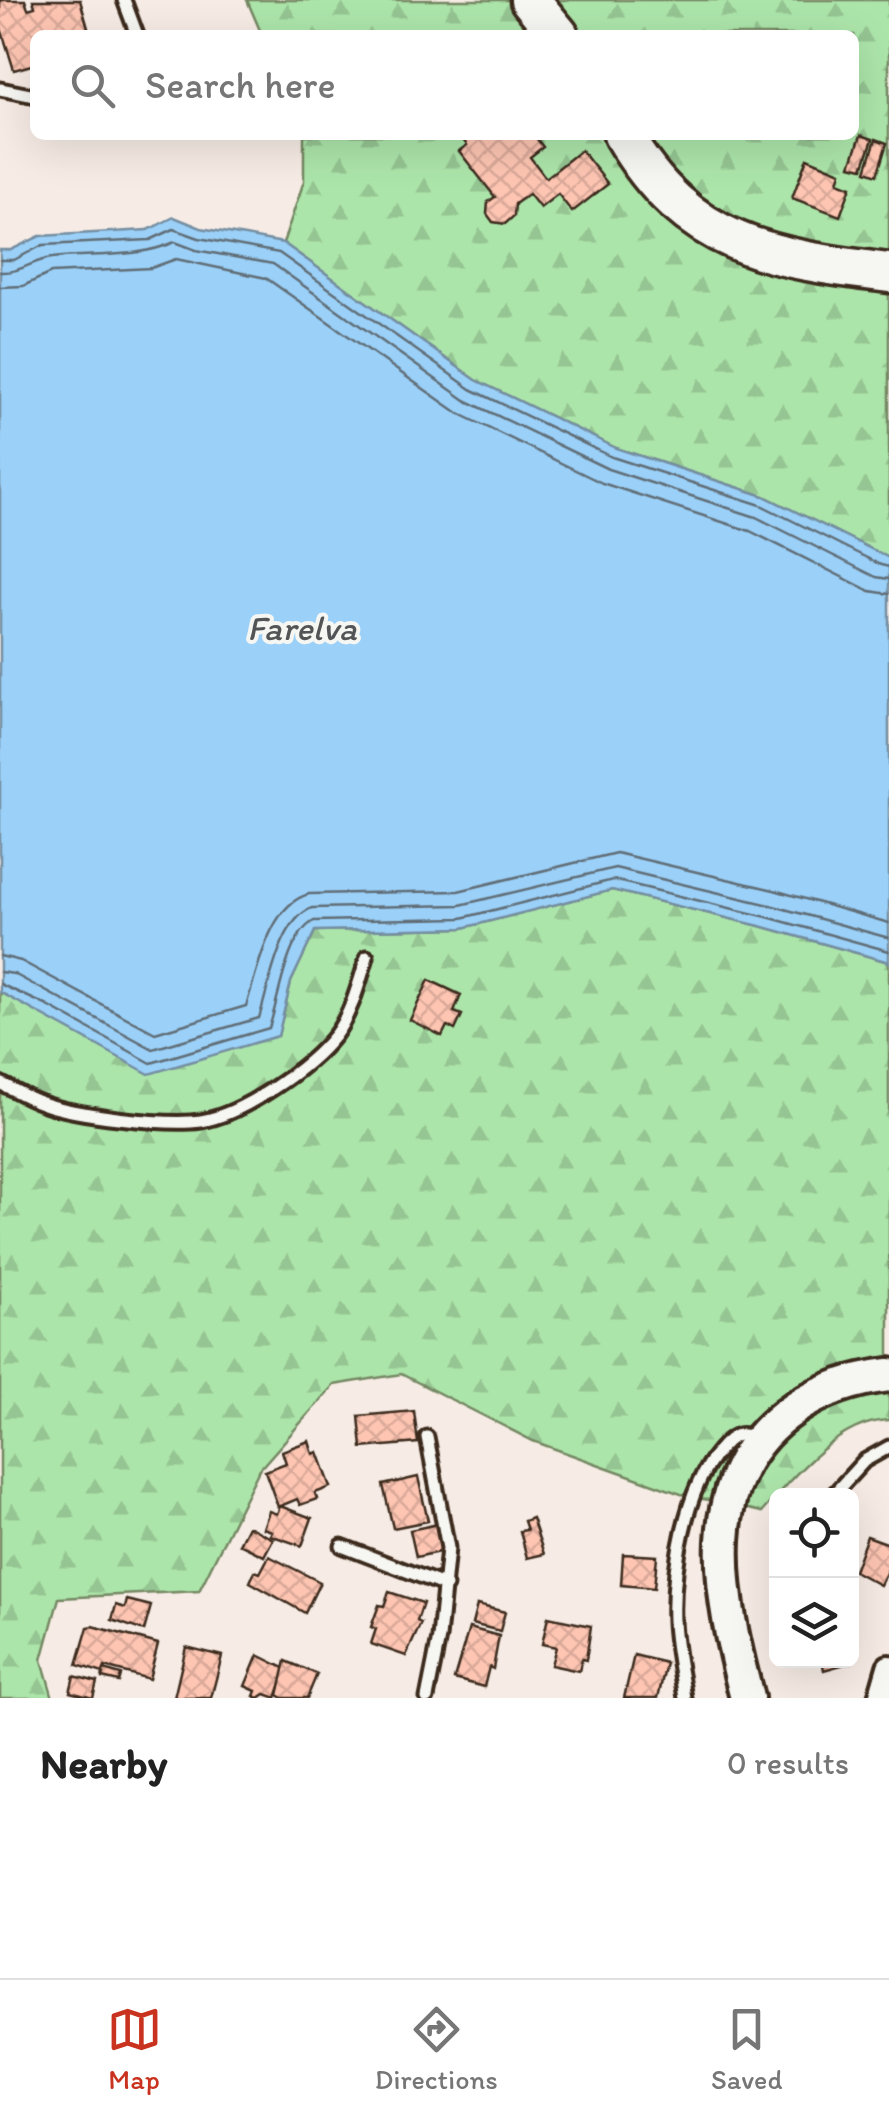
<!DOCTYPE html>
<style>
body{margin:0;font-family:Itim,sans-serif;background:#f2f2f2;color:#222}
.controls{position:absolute;right:30px;bottom:30px;display:grid;overflow:hidden;border-radius:15px;box-shadow:0 10px 40px #0002}
.controls button{width:90px;height:90px;display:grid;place-items:center;padding:0;border:0;border-bottom:2px solid #e0e0e0;background:#fff;color:#222;font:50px sans-serif}
.list{margin:0;padding:0;list-style:none}
h2{display:flex;justify-content:space-between;align-items:center;height:130px;margin:0;padding:0 40px;font-size:42px}
h2 small{font-size:32px;font-weight:400;color:#767676}
.icon{flex:none;width:55px;height:55px;fill:none;stroke:currentColor;stroke-width:2;stroke-linecap:round;stroke-linejoin:round}
.map{position:relative;flex:none;width:889px;height:1698px;overflow:hidden}
.search{position:absolute;background:#fff;box-shadow:0 10px 40px #0002;left:30px;right:30px;top:30px;height:110px;display:flex;align-items:center;gap:25px;box-sizing:border-box;padding:0 35px;border-radius:15px;color:#767676;font-size:38px}
.sheet{height:280px;background:#fff}
nav{display:flex;justify-content:space-around;align-items:center;box-sizing:border-box;height:140px;border-top:2px solid #e0e0e0;background:#fff;font-size:28px;color:#767676}
nav a{display:grid;justify-items:center;gap:5px}
nav .on{color:#c8321e}
.map>svg:first-child{display:block}
</style>
<div class="map">
<svg width="889" height="1698" viewBox="0 0 889 1698">
<defs>
<pattern id="forest-firs" width="22" height="20" patternUnits="userSpaceOnUse" patternTransform="scale(2.5)"><rect width="22" height="20" fill="#ace5aa"/><path d="M5 1l3.5 6h-7zM16 11l3.5 6h-7z" fill="#95c592"/></pattern>
<pattern id="building-cross-hatch" width="8" height="8" patternUnits="userSpaceOnUse" patternTransform="scale(2.5)"><rect width="8" height="8" fill="#fdc5b2"/><path d="M0 0l8 8M0 8l8-8" fill="none" stroke="#daa999"/></pattern>
</defs>
<rect width="100%" height="100%" fill="#f7ece5"/>
<filter id="ink" filterUnits="userSpaceOnUse"><feTurbulence type="fractalNoise" baseFrequency=".01" numOctaves="2"/><feDisplacementMap in="SourceGraphic" scale="20" xChannelSelector="R" yChannelSelector="G"/><feConvolveMatrix kernelMatrix="1 2 1 2 8 2 1 2 1" color-interpolation-filters="sRGB"/></filter>
<g filter="url(#ink)">
<g fill="url(#forest-firs)" stroke="#748864" stroke-width="2.5">
<polygon points="247,0 889,0 889,558 764,496 616,448 476,380 283,243 304,181 304,135 854,135 854,35 262,35"/>
<path d="M612,890l152,37 125,35v458c-50,1 -97,57 -127,92l-81,-18 -148,-53 -132,-67 -67,11 -75,85 -60,121 -140,7 -17,62 11,38h-53v-706l44,23 234,21 13,-54 24,-51 148,-3z"/>
</g>
<polygon fill="#9bd1f9" stroke="#758ea1" stroke-width="2.5" points="174,217 201,228 283,243 476,380 616,448 764,496 889,558 889,962 764,927 612,890 463,928 315,931 291,982 278,1036 149,1074 0,992 0,250 11,250 40,236 148,230"/>
<g fill="none" stroke-linecap="round" stroke-linejoin="round">
<g stroke="#616d76" stroke-width="2.5">
<polyline points="0,260 14,260 43,245 150,240 174,229 199,238 279,253 471,389 612,457 761,505 881,565 889,567"/>
<path d="M0,272c21,1 33,-12 52,-14 42,-5 84,1 123,-16l21,8 77,14 192,136 143,69 148,48 120,60 13,2"/>
<polyline points="0,287 23,286 51,273 151,268 176,259 266,278 458,413 602,483 750,531 870,591 889,594"/>
<path d="M0,956l21,5 134,72 91,-27c12,-35 22,-101 63,-112l149,-3 158,-38 158,37 115,33"/>
<path d="M0,972l14,2 139,75 106,-31c10,-30 20,-98 53,-110l148,-3 155,-37 155,37 119,33"/>
<path d="M0,984l48,22 103,57 118,-35c10,-28 17,-92 45,-107l148,-3 151,-38 154,37 122,34"/>
</g>
</g>
<g fill="url(#building-cross-hatch)" stroke="#3b2a1e" stroke-width="2.5">
<polygon points="0,0 25,0 28,9 35,7 33,0 80,0 90,35 35,35 35,64 14,70 0,25"/>
<polygon points="459,135 534,135 543,147 530,157 546,178 581,150 608,184 572,212 558,194 540,208 529,194 515,204 514,216 505,224 493,222 487,214 488,202 495,197 459,151 467,145"/>
<polygon points="861,135 873,139 863,168 851,165"/>
<polygon points="876,139 887,143 877,175 866,171"/>
<polygon points="807,158 841,172 838,182 851,187 840,216 792,198"/>
<polygon points="429,980 461,995 454,1012 462,1015 455,1030 447,1026 442,1036 410,1020"/>
<polygon points="414,1411 418,1443 362,1448 359,1416"/>
<polygon points="309,1441 313,1454 318,1452 331,1487 315,1493 317,1499 300,1505 297,1499 278,1507 265,1471 286,1463 282,1451"/>
<polygon points="418,1477 428,1521 393,1528 383,1485"/>
<polygon points="280,1506 312,1518 302,1546 270,1535 272,1531 263,1528 269,1511 277,1514"/>
<polygon points="532,1518 544,1554 527,1558 520,1531 527,1530 524,1521"/>
<polygon points="438,1524 444,1551 416,1557 410,1530"/>
<polygon points="248,1526 273,1539 264,1556 239,1544"/>
<polygon points="867,1536 889,1544 889,1567 880,1585 854,1571"/>
<polygon points="623,1554 657,1556 654,1588 621,1585"/>
<polygon points="269,1556 320,1582 305,1613 250,1582 255,1571 260,1573"/>
<polygon points="389,1592 423,1603 417,1621 421,1623 406,1656 371,1644 376,1629 371,1627 379,1605 384,1606"/>
<polygon points="127,1600 151,1606 144,1631 112,1620 116,1605 125,1608"/>
<polygon points="477,1605 505,1612 500,1631 472,1624"/>
<polygon points="548,1617 591,1626 586,1660 582,1659 579,1671 551,1665 556,1647 542,1644"/>
<polygon points="93,1626 158,1644 149,1679 105,1667 103,1673 77,1665 88,1627"/>
<polygon points="469,1628 499,1636 493,1669 489,1667 484,1687 454,1679"/>
<polygon points="186,1647 222,1656 211,1698 174,1698"/>
<polygon points="258,1655 286,1669 276,1698 265,1694 259,1698 254,1696 256,1691 245,1686"/>
<polygon points="634,1655 666,1663 658,1698 624,1698"/>
<polygon points="852,1659 852,1662 824,1670 822,1660"/>
<polygon points="286,1661 317,1674 307,1698 283,1698 278,1695"/>
<polygon points="104,1670 121,1675 119,1682 102,1678"/>
<polygon points="74,1676 97,1682 93,1698 70,1692"/>
</g>
<g fill="none" stroke-linecap="round" stroke-linejoin="round">
<defs>
<g id="lane">
<polyline points="124,0 137,35"/>
<polyline points="0,89 35,96"/>
<path d="M0,1083c14,7 27,15 42,20 32,12 125,23 159,18 42,-7 108,-53 134,-86 17,-23 24,-52 32,-78"/>
<polyline points="427,1437 448,1548 439,1638 427,1698"/>
<polyline points="832,1496 864,1461 889,1447"/>
<polyline points="342,1546 446,1586"/>
<path d="M685,1698c-4,-25 -10,-52 -11,-77 -2,-51 11,-132 45,-171 12,-14 21,-21 38,-10"/>
</g>
<polyline id="street" points="880,1698 889,1667"/>
<path id="secondary" d="M747,1698c-26,-101 -54,-221 48,-290 29,-19 60,-29 94,-33"/>
<g id="primary">
<polyline points="530,0 559,35"/>
<path d="M623,135c65,112 147,123 266,138"/>
</g>
</defs>
<use href="#lane" stroke="#3b2a1e" stroke-width="19"/>
<use href="#street" stroke="#3b2a1e" stroke-width="30"/>
<use href="#secondary" stroke="#3b2a1e" stroke-width="40"/>
<use href="#primary" stroke="#3b2a1e" stroke-width="45"/>
<use href="#lane" stroke="#f6f6f2" stroke-width="11"/>
<use href="#street" stroke="#f6f6f2" stroke-width="22"/>
<use href="#secondary" stroke="#f6f6f2" stroke-width="32"/>
<use href="#primary" stroke="#f6f6f2" stroke-width="38"/>
</g>
</g>
<g text-anchor="middle" stroke-width="8" stroke-linejoin="round" paint-order="stroke">
<g font-size="35" font-style="italic" fill="#535455" stroke="#f6f6f2">
<text x="302" y="640">Farelva</text>
</g>
</g>
</svg>
<div class="controls">
<button><svg class="icon" aria-label="locate" viewBox="0 0 24 24"><circle cx="12" cy="12" r="6"/><path d="M12 2v4M12 18v4M2 12h4M18 12h4"/></svg></button>
<button><svg class="icon" aria-label="layers" viewBox="0 0 24 24"><path d="M12 4l9 5-9 5-9-5zM3 14l9 5 9-5"/></svg></button>
</div>
<div class="search"><svg class="icon" aria-label="search" viewBox="0 0 24 24"><circle cx="10" cy="10" r="6"/><path d="M15 15l6 6"/></svg>Search here</div>
</div>
<section class="sheet">
<h2>Nearby<small>0 results</small></h2>
<ul class="list">
</ul>
</section>
<nav>
<a class="on"><svg class="icon" aria-label="map" viewBox="0 0 24 24"><path d="M3 6l6-2 6 2 6-2v14l-6 2-6-2-6 2zM9 4v14M15 6v14"/></svg>Map</a>
<a><svg class="icon" aria-label="directions" viewBox="0 0 24 24"><path d="M12 3l9 9-9 9-9-9zM9 14v-3h6M13 9l2 2-2 2"/></svg>Directions</a>
<a><svg class="icon" aria-label="saved" viewBox="0 0 24 24"><path d="M7 4h10v16l-5-4-5 4z"/></svg>Saved</a>
</nav>
